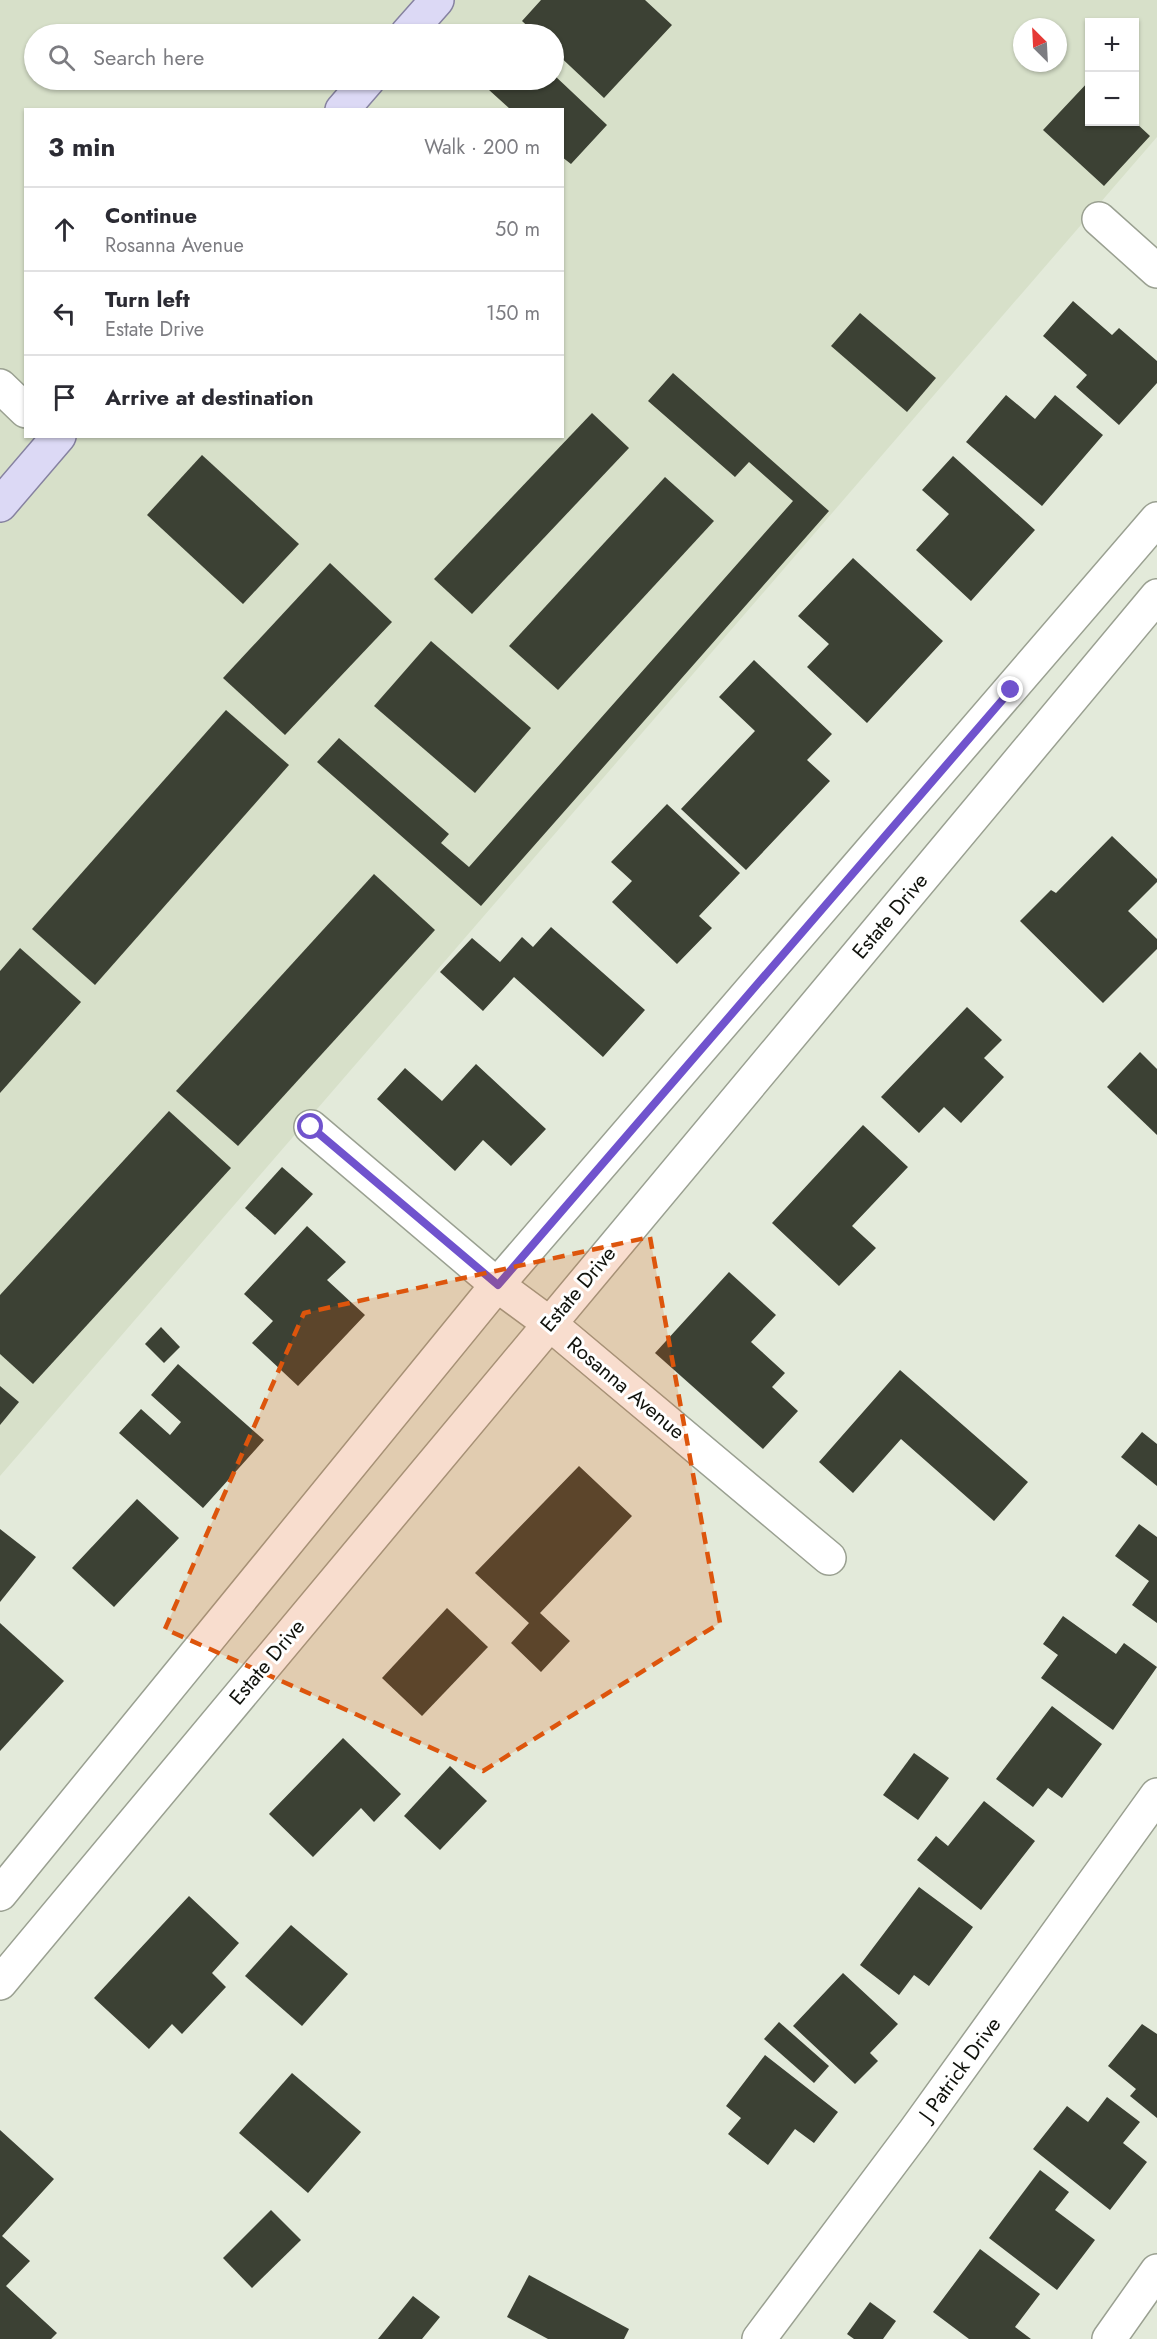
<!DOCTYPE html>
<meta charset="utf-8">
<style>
body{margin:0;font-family:Jost,sans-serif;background:#f7f7f7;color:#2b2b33}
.controls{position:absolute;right:18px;top:18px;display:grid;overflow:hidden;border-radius:0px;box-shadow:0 2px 4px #0004}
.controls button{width:54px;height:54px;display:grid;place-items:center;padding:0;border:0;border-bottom:2px solid #e1e1e2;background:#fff;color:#2b2b33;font:30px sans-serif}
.compass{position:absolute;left:1013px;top:18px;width:54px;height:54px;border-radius:50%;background:#fff;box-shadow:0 2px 4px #0004;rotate:336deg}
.stop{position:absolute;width:18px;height:18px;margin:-14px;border:4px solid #7053cd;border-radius:50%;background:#fff}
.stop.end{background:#7053cd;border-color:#fff;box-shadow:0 2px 6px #0008}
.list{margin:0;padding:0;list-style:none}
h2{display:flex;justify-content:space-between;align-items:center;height:78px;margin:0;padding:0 24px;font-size:26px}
h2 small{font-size:20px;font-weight:400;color:#7c7c81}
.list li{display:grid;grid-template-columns:39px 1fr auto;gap:18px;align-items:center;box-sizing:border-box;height:84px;padding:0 24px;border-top:2px solid #e1e1e2}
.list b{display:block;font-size:22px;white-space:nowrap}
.list p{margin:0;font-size:20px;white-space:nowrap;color:#7c7c81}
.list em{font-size:20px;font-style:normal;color:#7c7c81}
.icon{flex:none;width:33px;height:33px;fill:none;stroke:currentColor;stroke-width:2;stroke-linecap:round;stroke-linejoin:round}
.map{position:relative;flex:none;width:1157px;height:2339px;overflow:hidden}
.search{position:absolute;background:#fff;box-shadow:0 2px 4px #0004;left:24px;top:24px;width:540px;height:66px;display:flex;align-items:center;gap:15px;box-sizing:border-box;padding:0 21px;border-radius:33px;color:#7c7c81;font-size:22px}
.panel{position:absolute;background:#fff;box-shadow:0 2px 4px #0004;left:24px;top:108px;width:540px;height:330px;border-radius:0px}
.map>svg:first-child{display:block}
</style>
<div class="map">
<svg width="1157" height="2339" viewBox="0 0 1157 2339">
<rect width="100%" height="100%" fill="#e3eada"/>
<path fill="#d7e0c9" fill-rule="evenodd" d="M0,0h1157v137l-1157,1339zM1090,22h44v100h-44zM1022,27h36v36h-36zM34,34h520v46h-520zM26,110h536v326h-536z"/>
<g fill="#3c4134">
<polygon points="541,0 645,0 672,25 604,98 554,51 554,34 536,34 522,21"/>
<polygon points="554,75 607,125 571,164 562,157 562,110 511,110 478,80 554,80"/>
<polygon points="1090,80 1090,122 1135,122 1150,136 1104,186 1043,130"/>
<polygon points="1073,301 1112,335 1119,328 1157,361 1157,383 1119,425 1076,387 1087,375 1043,336"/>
<polygon points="860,313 936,378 907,412 831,346"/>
<polygon points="673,373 829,511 481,906 317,762 339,738 449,834 441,843 469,867 793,501 749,462 735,477 648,401"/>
<polygon points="1006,395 1035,419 1055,395 1103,435 1042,506 966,442"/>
<polygon points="592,413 629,448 472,614 434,579"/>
<polygon points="202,455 299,544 243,604 147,515"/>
<polygon points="953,456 1035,530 971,601 916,550 949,514 922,490"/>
<polygon points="665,477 714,521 558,690 509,646"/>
<polygon points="853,558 943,641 867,723 807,667 829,644 798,616"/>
<polygon points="330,563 392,622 285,735 223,678"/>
<polygon points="431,641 531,728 475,793 374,706"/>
<polygon points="754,660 832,734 807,760 830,781 746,870 681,809 755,731 719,697"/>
<polygon points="226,710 289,765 95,985 32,929"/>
<polygon points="667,804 740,873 699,916 712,928 677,964 612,902 632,881 611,862"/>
<polygon points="1112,836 1157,879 1157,882 1128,911 1157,939 1157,949 1103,1003 1020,921 1051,890 1056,893"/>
<polygon points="374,874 435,930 238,1146 176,1091"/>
<polygon points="551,927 645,1010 603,1057 514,977 483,1011 440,972 472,938 500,962 522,937 533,947"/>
<polygon points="20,948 81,1002 0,1093 0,971"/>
<polygon points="967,1007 1002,1040 984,1058 1004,1077 961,1123 944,1107 919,1133 881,1097"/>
<polygon points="1140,1052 1157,1069 1157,1135 1107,1087"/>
<polygon points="476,1064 546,1129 511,1166 483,1140 455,1171 377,1099 405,1068 442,1101"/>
<polygon points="169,1111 231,1168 33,1384 0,1354 0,1295"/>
<polygon points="863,1125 908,1167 852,1226 876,1248 839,1286 772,1223"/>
<polygon points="282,1167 313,1194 275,1235 245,1208"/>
<polygon points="307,1226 346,1262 327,1280 365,1315 298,1386 252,1343 273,1321 244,1294"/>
<polygon points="729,1272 776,1315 751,1342 785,1373 772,1387 798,1411 763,1449 655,1353"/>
<polygon points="161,1327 180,1347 164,1363 145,1344"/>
<polygon points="178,1364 264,1440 203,1508 119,1433 141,1409 170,1435 181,1422 151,1395"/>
<polygon points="900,1370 1028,1482 994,1521 901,1439 853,1493 819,1462"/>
<polygon points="0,1386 19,1402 0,1425"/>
<polygon points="1142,1432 1157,1444 1157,1486 1121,1457"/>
<polygon points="579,1466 632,1516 540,1613 570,1641 541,1672 511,1643 529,1623 475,1573"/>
<polygon points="137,1499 179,1538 114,1607 72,1568"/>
<polygon points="1139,1524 1157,1537 1157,1623 1132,1605 1149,1581 1115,1556"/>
<polygon points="0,1529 36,1557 0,1602"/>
<polygon points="447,1608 488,1647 422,1716 382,1678"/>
<polygon points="1063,1616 1116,1654 1124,1643 1157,1667 1113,1730 1041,1678 1058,1655 1043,1644"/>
<polygon points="0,1623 64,1681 0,1751"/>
<polygon points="1052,1706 1102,1744 1062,1798 1048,1788 1033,1807 996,1779"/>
<polygon points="343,1738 401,1794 374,1822 361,1808 313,1857 269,1814"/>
<polygon points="914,1753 949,1778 918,1820 883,1795"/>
<polygon points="450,1766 487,1801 440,1850 404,1816"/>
<polygon points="984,1801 1035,1841 981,1910 917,1860 936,1836 948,1846"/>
<polygon points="919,1887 973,1927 929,1986 914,1975 899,1995 860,1965"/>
<polygon points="189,1896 239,1943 212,1973 226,1987 182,2034 172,2024 149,2049 94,1998"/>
<polygon points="291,1925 348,1974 302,2026 245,1976"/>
<polygon points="843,1973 898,2024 870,2053 878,2061 855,2084 793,2026"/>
<polygon points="779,2022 829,2066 814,2083 764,2039"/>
<polygon points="1142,2024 1157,2034 1157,2118 1130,2096 1136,2089 1108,2066"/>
<polygon points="765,2055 838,2112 814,2143 795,2129 768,2165 728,2134 741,2118 726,2106"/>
<polygon points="292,2073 361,2132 308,2193 239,2133"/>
<polygon points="1107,2097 1140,2122 1123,2143 1147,2162 1110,2210 1033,2149 1067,2106 1088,2122"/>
<polygon points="0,2130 54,2179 2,2236 30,2261 6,2286 57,2333 51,2339 0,2339"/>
<polygon points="1040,2170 1069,2192 1055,2210 1095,2240 1057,2290 989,2238"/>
<polygon points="271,2210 301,2240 252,2288 223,2258"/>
<polygon points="980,2249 1040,2294 1015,2327 1031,2339 969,2339 933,2312"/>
<polygon points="529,2275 629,2329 624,2339 548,2339 507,2317"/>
<polygon points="413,2296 440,2317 422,2339 378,2339"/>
<polygon points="870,2302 896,2321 883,2339 854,2339 847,2334"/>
</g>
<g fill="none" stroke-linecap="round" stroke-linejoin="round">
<defs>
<g id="minor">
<polyline points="1099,219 1157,271"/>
<polyline points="0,386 26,411"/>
<polyline points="311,1127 497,1285 550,1324 829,1558"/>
<polyline points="0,1894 497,1285 1157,519"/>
<polyline points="0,1983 1157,596"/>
<polyline points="759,2339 915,2131 1157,1795"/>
<polyline points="1109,2339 1157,2271"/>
</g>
<g id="major">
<polyline points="407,34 437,0"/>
<polyline points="342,110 368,80"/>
<polyline points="0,505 59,436"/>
</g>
</defs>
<use href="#minor" stroke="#9aa091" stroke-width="36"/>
<use href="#major" stroke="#8682a0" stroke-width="36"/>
<use href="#minor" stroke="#fff" stroke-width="33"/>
<use href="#major" stroke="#dcd9f5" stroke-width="33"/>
</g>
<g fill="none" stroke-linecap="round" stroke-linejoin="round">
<polyline stroke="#7053cd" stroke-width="8" points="311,1127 498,1285 1011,690"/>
</g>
<path fill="#dd550c" fill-opacity="0.2" stroke="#dd550c" stroke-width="4.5" stroke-dasharray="12 8" stroke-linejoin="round" d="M650,1237l70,386 -237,148 -318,-142 139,-316z"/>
<g text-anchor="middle" stroke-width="6" stroke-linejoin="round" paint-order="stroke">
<g font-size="21" fill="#10120c" stroke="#fff">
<text transform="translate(890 916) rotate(-50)" y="7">Estate Drive</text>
<text transform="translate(578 1289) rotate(-50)" y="7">Estate Drive</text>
<text transform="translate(626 1388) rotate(40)" y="7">Rosanna Avenue</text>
<text transform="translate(267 1662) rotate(-50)" y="7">Estate Drive</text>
<text transform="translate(960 2069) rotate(-54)" y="7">J Patrick Drive</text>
</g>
</g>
</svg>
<div class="controls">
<button>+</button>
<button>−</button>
</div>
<svg class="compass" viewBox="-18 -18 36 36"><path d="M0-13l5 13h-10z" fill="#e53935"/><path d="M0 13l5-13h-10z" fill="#7c7c81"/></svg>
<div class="stop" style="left:311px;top:1127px"></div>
<div class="stop end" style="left:1011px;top:690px"></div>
<div class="search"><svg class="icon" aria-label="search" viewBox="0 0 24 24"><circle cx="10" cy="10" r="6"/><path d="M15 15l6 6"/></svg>Search here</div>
<section class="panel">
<h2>3 min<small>Walk · 200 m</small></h2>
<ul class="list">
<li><svg class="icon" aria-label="ahead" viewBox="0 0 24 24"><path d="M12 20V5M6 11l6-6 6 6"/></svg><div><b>Continue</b><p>Rosanna Avenue</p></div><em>50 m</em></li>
<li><svg class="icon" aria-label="left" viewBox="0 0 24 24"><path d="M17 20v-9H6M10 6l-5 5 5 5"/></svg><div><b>Turn left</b><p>Estate Drive</p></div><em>150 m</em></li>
<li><svg class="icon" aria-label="arrive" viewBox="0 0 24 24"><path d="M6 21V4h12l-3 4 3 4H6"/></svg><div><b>Arrive at destination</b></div></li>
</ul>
</section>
</div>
